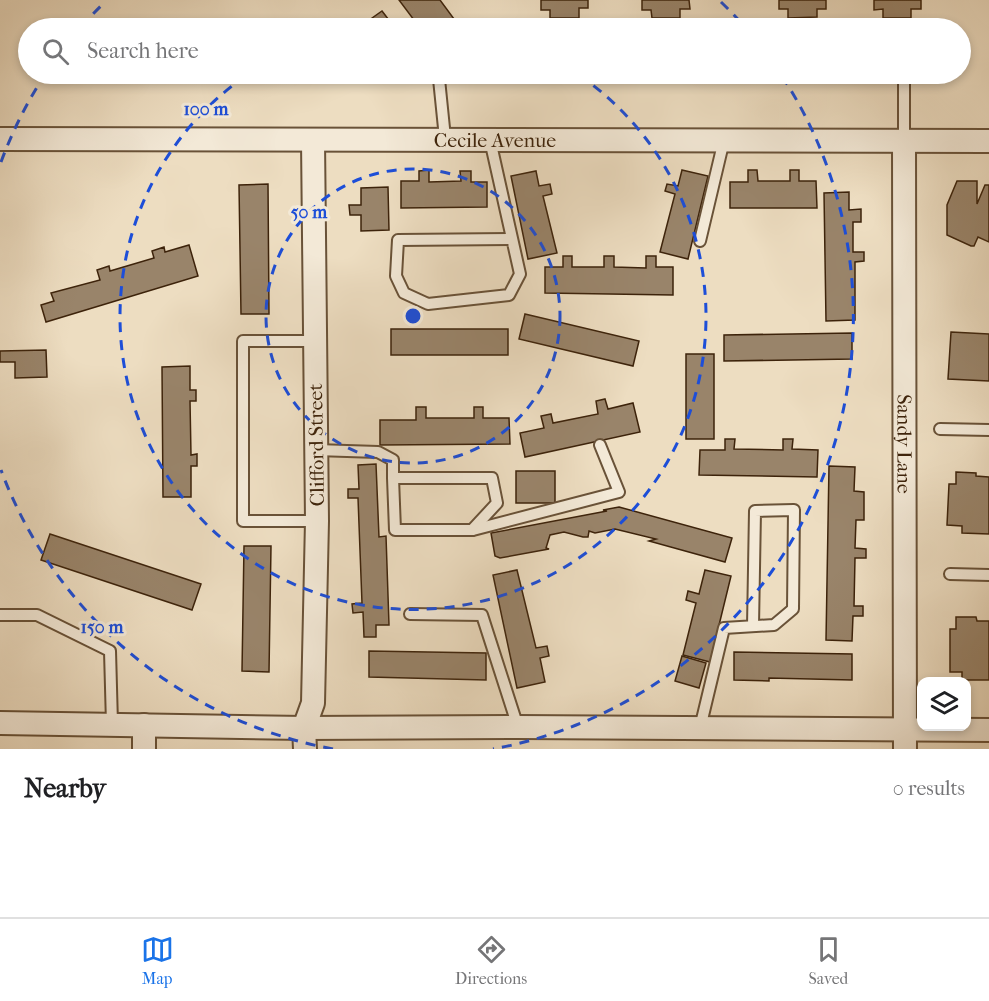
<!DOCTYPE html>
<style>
body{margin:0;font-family:"IM FELL French Canon",serif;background:#f6f6f6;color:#202124}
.controls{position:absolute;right:18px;bottom:18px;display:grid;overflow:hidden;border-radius:12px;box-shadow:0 3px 9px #0003}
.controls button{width:54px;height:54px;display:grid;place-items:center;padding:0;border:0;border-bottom:2px solid #e0e0e0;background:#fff;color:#202124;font:30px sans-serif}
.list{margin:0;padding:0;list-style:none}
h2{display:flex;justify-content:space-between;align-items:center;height:78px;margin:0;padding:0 24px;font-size:26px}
h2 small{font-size:20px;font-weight:400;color:#757577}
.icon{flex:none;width:33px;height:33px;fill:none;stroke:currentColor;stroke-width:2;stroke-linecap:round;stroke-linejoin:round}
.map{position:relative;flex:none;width:989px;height:749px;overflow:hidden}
.search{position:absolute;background:#fff;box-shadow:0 3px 9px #0003;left:18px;right:18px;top:18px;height:66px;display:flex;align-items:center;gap:15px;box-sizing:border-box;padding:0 21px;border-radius:33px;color:#757577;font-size:22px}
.sheet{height:168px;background:#fff}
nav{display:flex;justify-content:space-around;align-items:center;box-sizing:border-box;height:84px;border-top:2px solid #e0e0e0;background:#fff;font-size:16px;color:#757577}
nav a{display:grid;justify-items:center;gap:3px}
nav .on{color:#1a73e8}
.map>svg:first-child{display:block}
</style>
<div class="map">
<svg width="989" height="749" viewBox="0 0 989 749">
<rect width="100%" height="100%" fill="#edddc1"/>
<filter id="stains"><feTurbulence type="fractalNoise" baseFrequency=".00333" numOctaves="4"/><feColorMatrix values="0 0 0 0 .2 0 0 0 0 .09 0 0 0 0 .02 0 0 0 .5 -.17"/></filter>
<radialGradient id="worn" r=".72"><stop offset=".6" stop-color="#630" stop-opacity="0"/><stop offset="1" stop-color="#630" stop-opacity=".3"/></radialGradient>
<g fill="#99846a" stroke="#3d230b" stroke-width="1.5">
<polygon points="399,0 440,0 460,27 457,28 420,28"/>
<polygon points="541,0 588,0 588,8 579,8 579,18 550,18 550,10 541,10"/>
<polygon points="642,0 689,0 690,9 680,9 680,18 652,18 651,10 642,10"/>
<polygon points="779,0 826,0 826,9 817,9 817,17 788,18 788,9 779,9"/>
<polygon points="874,0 921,0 921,9 911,9 911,18 883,18 883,9 874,10"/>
<polygon points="382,11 395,28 358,28"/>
<polygon points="429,170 429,182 461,181 460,171 471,171 471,182 487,182 487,207 401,208 401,181 419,181 419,171"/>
<polygon points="682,170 708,176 688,259 660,252 675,194 665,191 667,184 678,186"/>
<polygon points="748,170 757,170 758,181 790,181 790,170 799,170 799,181 816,181 817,208 730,208 730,182 748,182"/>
<polygon points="536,171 539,186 550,184 552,194 543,196 557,253 528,259 511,176"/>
<polygon points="957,181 977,181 977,204 985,185 989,185 989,242 978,237 974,246 971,246 947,235 947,205"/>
<polygon points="268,184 269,314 241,314 239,185"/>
<polygon points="388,187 389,230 361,231 361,215 350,215 349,205 361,205 361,188"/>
<polygon points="849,192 849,210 861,209 861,222 853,222 853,252 864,252 864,261 855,262 855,320 826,321 824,193"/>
<polygon points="189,245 198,276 46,322 41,305 54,301 51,293 100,280 97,270 109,266 110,271 154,258 152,251 164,247 165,252"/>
<polygon points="563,256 572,256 572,267 604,267 604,256 614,256 614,267 646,268 646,256 656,256 656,267 673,267 673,295 545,293 545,267 563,267"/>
<polygon points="525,314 639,341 633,366 519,339"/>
<rect x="391" y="329" width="117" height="26"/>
<polygon points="951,332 989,334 989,381 948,379"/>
<polygon points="852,333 852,359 724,361 724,335"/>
<polygon points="46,350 47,377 15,378 15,362 0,362 0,351"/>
<rect x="686" y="354" width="28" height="85"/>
<polygon points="190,366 190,390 196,390 196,401 190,401 191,455 197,454 197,466 191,466 191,497 163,497 162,367"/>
<polygon points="605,399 608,409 633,403 640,432 525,457 520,433 544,428 541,416 551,414 553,423 598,414 596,401"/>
<polygon points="416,407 426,407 426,418 474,418 474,407 483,407 483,418 509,418 510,444 380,445 380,420 416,420"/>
<polygon points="725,439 735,439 734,449 783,450 783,439 793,439 792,449 818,450 817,477 699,475 700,450 725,450"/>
<polygon points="376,464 379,537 386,536 389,625 376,625 376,637 364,637 363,612 353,613 352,604 362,603 358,498 348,498 348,489 359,489 358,465"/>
<polygon points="829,466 855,467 854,491 864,492 864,520 856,520 855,548 866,549 866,558 855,558 854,606 863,606 863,616 853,616 852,641 826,640"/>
<rect x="516" y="471" width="39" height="32"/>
<polygon points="956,472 976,473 976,476 989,477 989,534 962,533 962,526 947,525 949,484 956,484"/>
<polygon points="619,507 732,538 725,562 649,541 656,539 615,529 595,533 589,531 588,537 583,537 564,532 550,535 546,548 549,549 500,558 495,556 491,533 607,511 603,510"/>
<polygon points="50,534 201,584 192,610 41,560"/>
<polygon points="244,546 271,546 269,672 242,671"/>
<polygon points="517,570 536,648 547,646 549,656 540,658 545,682 517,688 493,575"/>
<polygon points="705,570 731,576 710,662 683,655 696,603 686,600 688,591 699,594"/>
<polygon points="956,617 976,617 977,621 989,621 989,680 962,680 962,672 950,672 950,629 956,629"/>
<polygon points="369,651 486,653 486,680 369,677"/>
<polygon points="734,652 852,654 852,680 769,678 769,681 734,680"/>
<polygon points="682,656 706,663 699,688 675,681"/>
</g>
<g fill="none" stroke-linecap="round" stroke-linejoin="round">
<defs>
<g id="service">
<polyline points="439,79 445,138"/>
<polyline points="490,140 520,274 509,295 428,304 404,293 396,276 398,240 512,239"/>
<polyline points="904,140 904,74"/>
<polyline points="700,241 724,140"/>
<polyline points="315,341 243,341 243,521 317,521"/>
<polyline points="940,429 989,430"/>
<polyline points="316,450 378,452 393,460 393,478 492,478 497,503 472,530 395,530 393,478"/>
<polyline points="473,530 619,492 600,445"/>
<polyline points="950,574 989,575"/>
<polyline points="410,614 482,615 518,727"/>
<polyline points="0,615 37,615 110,651 112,724"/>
<polyline points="700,728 724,628 774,625 793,609 794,510 755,511 753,626"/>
</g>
<g id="minor">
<path id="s1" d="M0,139l989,2"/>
<path id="s2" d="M904,140l1,609"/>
<polyline points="0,723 304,728 518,727 989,730"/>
<polyline points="144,725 144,749"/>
<polyline points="305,749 304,728 313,703 317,521 313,140"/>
</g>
</defs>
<use href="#service" stroke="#695238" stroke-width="14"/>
<use href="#minor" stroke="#695238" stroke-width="26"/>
<use href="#service" stroke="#f3e9d7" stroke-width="10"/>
<use href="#minor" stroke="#f3e9d7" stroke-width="22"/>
</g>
<g fill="none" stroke="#1d4ed8" stroke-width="3" stroke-dasharray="10 8">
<circle cx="413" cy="316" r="147"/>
<path d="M357 28A293 293 0 0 1 469 28M579 75A293 293 0 1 1 247 75"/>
<path d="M333 749A440 440 0 0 1 1 470M1 162A440 440 0 0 1 44 76M81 27A440 440 0 0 1 105 2M721 2A440 440 0 0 1 745 27M782 76A440 440 0 0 1 493 749"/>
</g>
<g text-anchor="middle" stroke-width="6" stroke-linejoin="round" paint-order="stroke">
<g font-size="20" fill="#3d230b" stroke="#f3e9d7">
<text dy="7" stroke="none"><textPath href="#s1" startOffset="495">Cecile Avenue</textPath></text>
<text transform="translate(316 445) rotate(-91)" y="7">Clifford Street</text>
<text dy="7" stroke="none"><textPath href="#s2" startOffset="304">Sandy Lane</textPath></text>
</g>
</g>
<circle cx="413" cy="316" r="9" fill="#1d4ed8" stroke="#f3e9d7" stroke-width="3"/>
<g font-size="18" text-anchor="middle" font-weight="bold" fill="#1d4ed8" stroke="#f3e9d7" stroke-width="6" stroke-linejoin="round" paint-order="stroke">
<text x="206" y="115">100 m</text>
<text x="309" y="218">50 m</text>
<text x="102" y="633">150 m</text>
</g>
<rect width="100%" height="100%" filter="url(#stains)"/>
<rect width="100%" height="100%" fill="url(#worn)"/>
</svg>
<div class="controls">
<button><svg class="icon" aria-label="layers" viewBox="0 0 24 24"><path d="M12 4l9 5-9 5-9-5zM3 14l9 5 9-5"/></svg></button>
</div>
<div class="search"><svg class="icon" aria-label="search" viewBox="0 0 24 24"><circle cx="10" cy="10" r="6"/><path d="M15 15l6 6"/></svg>Search here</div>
</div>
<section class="sheet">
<h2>Nearby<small>0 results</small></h2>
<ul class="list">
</ul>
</section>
<nav>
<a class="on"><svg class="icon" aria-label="map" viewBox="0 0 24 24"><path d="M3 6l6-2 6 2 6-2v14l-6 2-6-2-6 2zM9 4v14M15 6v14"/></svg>Map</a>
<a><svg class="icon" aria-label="directions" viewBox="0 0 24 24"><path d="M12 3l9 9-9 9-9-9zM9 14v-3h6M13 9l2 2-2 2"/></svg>Directions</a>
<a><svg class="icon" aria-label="saved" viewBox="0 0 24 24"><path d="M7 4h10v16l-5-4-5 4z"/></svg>Saved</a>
</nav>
